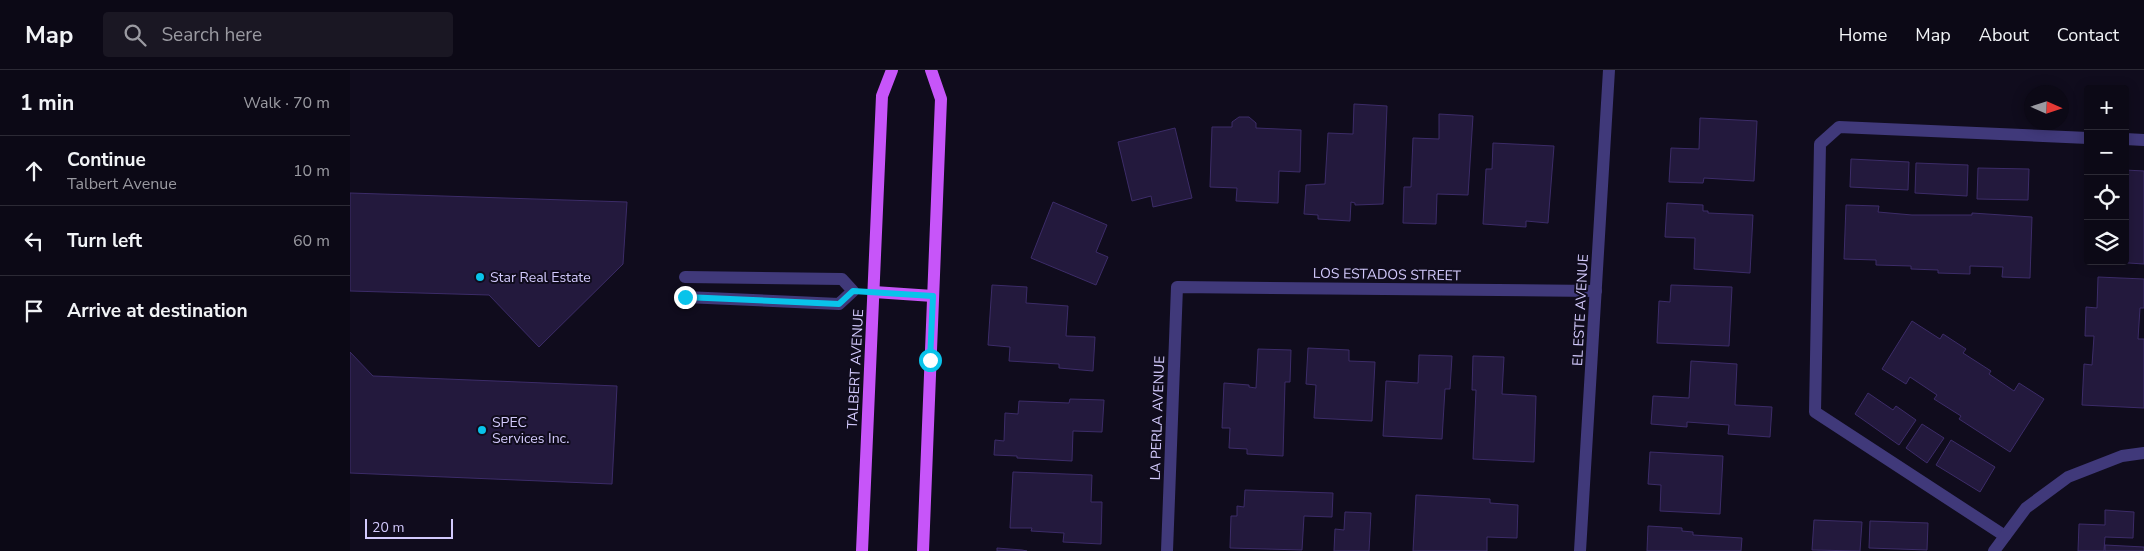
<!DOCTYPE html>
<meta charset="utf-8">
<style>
body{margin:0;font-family:"Nunito Sans",sans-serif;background:#1a1723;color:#f1f3f6}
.controls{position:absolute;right:15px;top:15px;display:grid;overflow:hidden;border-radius:5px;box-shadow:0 2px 12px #0003}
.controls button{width:45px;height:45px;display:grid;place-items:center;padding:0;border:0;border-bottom:1px solid #2c2a35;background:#0c0916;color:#f1f3f6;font:25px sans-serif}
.compass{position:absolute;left:1674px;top:15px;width:45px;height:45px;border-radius:50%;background:#0c0916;box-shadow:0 2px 12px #0003;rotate:93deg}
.scale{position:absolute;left:15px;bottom:12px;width:88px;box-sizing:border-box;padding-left:5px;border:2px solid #d3cafd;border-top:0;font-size:14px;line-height:18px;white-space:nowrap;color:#d3cafd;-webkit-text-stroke:4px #100c1d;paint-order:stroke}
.stop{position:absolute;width:15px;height:15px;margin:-11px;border:4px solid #09c3ea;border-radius:50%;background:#fff}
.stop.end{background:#09c3ea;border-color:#fff;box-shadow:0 1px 5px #0008}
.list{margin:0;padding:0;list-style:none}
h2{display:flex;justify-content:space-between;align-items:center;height:65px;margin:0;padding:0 20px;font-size:21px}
h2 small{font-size:16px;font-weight:400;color:#9a9aa1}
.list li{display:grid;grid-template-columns:32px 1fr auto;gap:15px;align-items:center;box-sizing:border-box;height:70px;padding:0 20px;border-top:1px solid #2c2a35}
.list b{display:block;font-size:19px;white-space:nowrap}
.list p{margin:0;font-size:16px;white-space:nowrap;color:#9a9aa1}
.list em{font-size:16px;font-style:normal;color:#9a9aa1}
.icon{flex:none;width:28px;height:28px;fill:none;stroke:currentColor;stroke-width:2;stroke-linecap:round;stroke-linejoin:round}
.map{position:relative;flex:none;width:1794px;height:481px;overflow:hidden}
header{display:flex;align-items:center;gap:30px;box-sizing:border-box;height:70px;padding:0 25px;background:#0c0916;border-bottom:1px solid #2c2a35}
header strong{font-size:24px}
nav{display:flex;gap:28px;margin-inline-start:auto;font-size:18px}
.search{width:350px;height:45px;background:#1a1723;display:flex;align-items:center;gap:12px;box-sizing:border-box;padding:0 18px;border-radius:5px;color:#9a9aa1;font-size:19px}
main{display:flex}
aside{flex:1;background:#0c0916}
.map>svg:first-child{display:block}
</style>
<header>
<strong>Map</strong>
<div class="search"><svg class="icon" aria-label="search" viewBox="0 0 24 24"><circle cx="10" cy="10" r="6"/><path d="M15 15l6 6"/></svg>Search here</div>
<nav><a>Home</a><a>Map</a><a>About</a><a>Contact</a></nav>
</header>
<main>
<aside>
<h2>1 min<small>Walk · 70 m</small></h2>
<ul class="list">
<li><svg class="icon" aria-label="ahead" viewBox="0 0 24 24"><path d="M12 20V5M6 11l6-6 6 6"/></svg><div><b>Continue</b><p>Talbert Avenue</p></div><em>10 m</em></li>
<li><svg class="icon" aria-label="left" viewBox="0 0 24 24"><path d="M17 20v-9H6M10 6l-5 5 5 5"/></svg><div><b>Turn left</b></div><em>60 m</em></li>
<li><svg class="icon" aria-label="arrive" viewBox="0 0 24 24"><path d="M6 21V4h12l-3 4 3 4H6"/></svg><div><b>Arrive at destination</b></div></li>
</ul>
</aside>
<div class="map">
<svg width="1794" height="481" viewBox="0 0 1794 481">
<rect width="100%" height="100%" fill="#100c1d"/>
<g fill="#23193d" stroke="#3c2c68">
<polygon points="1004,34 1037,36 1033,134 1005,135 1005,133 1001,132 1000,151 968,149 968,145 954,144 956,115 975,114 978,63 1003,64"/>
<polygon points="1089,44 1123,46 1118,125 1087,124 1086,154 1053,153 1054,117 1061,117 1063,68 1089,69"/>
<polygon points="889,47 899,47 906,53 906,58 951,60 950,102 929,101 928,133 886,131 887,118 860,117 862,57 882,57 882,52"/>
<polygon points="1350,48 1407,51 1404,111 1354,108 1353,113 1319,112 1321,78 1349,79"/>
<polygon points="825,58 842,128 803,137 801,126 782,131 768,72"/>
<polygon points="1143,73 1204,76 1198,153 1176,151 1176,157 1133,154 1136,99 1142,99"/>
<polygon points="1501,89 1559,92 1558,120 1500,117"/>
<polygon points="1566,93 1618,95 1617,126 1565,123"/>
<polygon points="1628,98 1679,99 1678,130 1627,129"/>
<polygon points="1775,100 1794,101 1794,194 1748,191 1775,191"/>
<polygon points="0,123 277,132 273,194 189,277 139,225 0,221"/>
<polygon points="703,132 757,155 746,182 758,187 746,215 681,188"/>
<polygon points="1317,133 1353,135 1353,141 1358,141 1358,143 1403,145 1400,203 1344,199 1345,168 1315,167"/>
<polygon points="1496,135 1529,136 1528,142 1562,145 1622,145 1622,143 1682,147 1680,208 1652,207 1653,197 1620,196 1620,204 1588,203 1588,200 1561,199 1561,196 1526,195 1526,190 1494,189"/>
<polygon points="1748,207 1794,209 1794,238 1790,238 1788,269 1794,269 1794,338 1732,335 1734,294 1742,295 1744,266 1735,266 1736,237 1747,238"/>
<polygon points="642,215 677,217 676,233 718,236 716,266 745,267 743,301 709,298 709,294 659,291 660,277 638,275"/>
<polygon points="1321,215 1382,217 1379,276 1307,273 1309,231 1320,232"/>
<polygon points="1562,251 1590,269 1593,264 1616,279 1613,283 1641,301 1639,304 1664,321 1669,313 1694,329 1660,382 1609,349 1611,346 1584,329 1587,325 1560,307 1556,314 1532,299"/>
<polygon points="958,278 999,280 999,291 1025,292 1022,351 964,348 966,315 956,314"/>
<polygon points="908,279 941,280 940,312 935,312 933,386 897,384 897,379 879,378 880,358 872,358 874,313 899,315 899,317 906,318"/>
<polygon points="0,282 23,306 267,316 262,414 0,403"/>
<polygon points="1069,285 1102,286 1100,319 1095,319 1092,369 1033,366 1036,311 1068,313"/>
<polygon points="1123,286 1154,287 1152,324 1186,326 1184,392 1123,389 1126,320 1122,320"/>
<polygon points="1341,291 1387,294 1385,335 1422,337 1420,367 1378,364 1379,355 1337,352 1337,357 1301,354 1303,326 1339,328"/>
<polygon points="1518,323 1543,340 1546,336 1566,350 1549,375 1505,344"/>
<polygon points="720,329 754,330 752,362 723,361 722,391 667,388 667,386 644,385 645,370 654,371 655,343 668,344 669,331 719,333"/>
<polygon points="1572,354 1594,368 1577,393 1556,378"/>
<polygon points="1601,370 1645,397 1630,422 1586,395"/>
<polygon points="1300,382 1373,386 1370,444 1310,441 1311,415 1298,414"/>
<polygon points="663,402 742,405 741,432 752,432 751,474 713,472 714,463 681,461 682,458 660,458"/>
<polygon points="895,420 983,423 982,447 954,446 952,480 880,478 881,446 887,446 887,436 894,437"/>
<polygon points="1066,425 1140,429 1140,433 1168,435 1167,468 1137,467 1137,481 1063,481"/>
<polygon points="1755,440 1784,442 1783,468 1755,467 1754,481 1728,481 1729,454 1755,455"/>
<polygon points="995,442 1021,443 1019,481 984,481 985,459 994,460"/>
<polygon points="1464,450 1512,452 1510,481 1462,480"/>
<polygon points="1520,451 1578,453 1577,480 1519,478"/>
<polygon points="1298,456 1332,458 1332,461 1343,462 1343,465 1392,468 1391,481 1297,481"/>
<polygon points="1755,475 1794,477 1794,481 1755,481"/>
<polygon points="647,478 672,480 677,481 647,481"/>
</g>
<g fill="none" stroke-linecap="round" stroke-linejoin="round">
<g stroke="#40397a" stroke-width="12">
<polyline points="1775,69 1794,70"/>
<polyline points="335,227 489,234 503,221 492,209 335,207"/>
<polyline points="1655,466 1465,342 1470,74 1489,57 1738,68"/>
</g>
<g stroke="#40397a" stroke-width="12">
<polyline points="817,481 827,217 1246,221"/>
<polyline points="1230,481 1259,0"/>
<polyline points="1644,481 1676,438 1718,407 1772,386 1794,383"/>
</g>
<g stroke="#c755f9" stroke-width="12">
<polyline points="524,222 583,226"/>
<polyline points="512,481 532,26 542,0"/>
<polyline points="573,481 591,29 581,0"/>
</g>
</g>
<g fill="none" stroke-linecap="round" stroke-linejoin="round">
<polyline stroke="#09c3ea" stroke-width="6" points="335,227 489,234 503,221 583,226 580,290"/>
</g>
<g fill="#09c3ea" stroke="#100c1d" stroke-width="2">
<circle cx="130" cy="207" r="5"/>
<circle cx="132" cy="360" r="5"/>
</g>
<g text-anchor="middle" stroke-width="4" stroke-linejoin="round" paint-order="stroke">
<g font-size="14" fill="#d3cafd" stroke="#100c1d">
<text transform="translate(1037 204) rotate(1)" y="5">LOS ESTADOS STREET</text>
<text transform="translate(1230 240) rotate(-87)" y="5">EL ESTE AVENUE</text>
<text transform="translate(505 299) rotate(-87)" y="5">TALBERT AVENUE</text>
<text transform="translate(807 348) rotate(-88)" y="5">LA PERLA AVENUE</text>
</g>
<g font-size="14" fill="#d3cafd" stroke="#100c1d" text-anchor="start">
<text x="140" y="212">Star Real Estate</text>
<text x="142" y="357">SPEC<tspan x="142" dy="16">Services Inc.</tspan></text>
</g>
</g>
</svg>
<div class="controls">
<button>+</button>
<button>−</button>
<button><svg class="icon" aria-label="locate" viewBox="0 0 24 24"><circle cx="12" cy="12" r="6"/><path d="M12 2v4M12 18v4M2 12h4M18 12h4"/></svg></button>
<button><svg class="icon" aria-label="layers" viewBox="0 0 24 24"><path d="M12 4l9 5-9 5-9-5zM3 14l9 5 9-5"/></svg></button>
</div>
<svg class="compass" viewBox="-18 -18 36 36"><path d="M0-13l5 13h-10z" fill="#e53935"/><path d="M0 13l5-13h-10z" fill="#9a9aa1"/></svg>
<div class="scale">20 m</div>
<div class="stop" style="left:580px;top:290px"></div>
<div class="stop end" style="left:335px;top:227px"></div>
</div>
</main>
